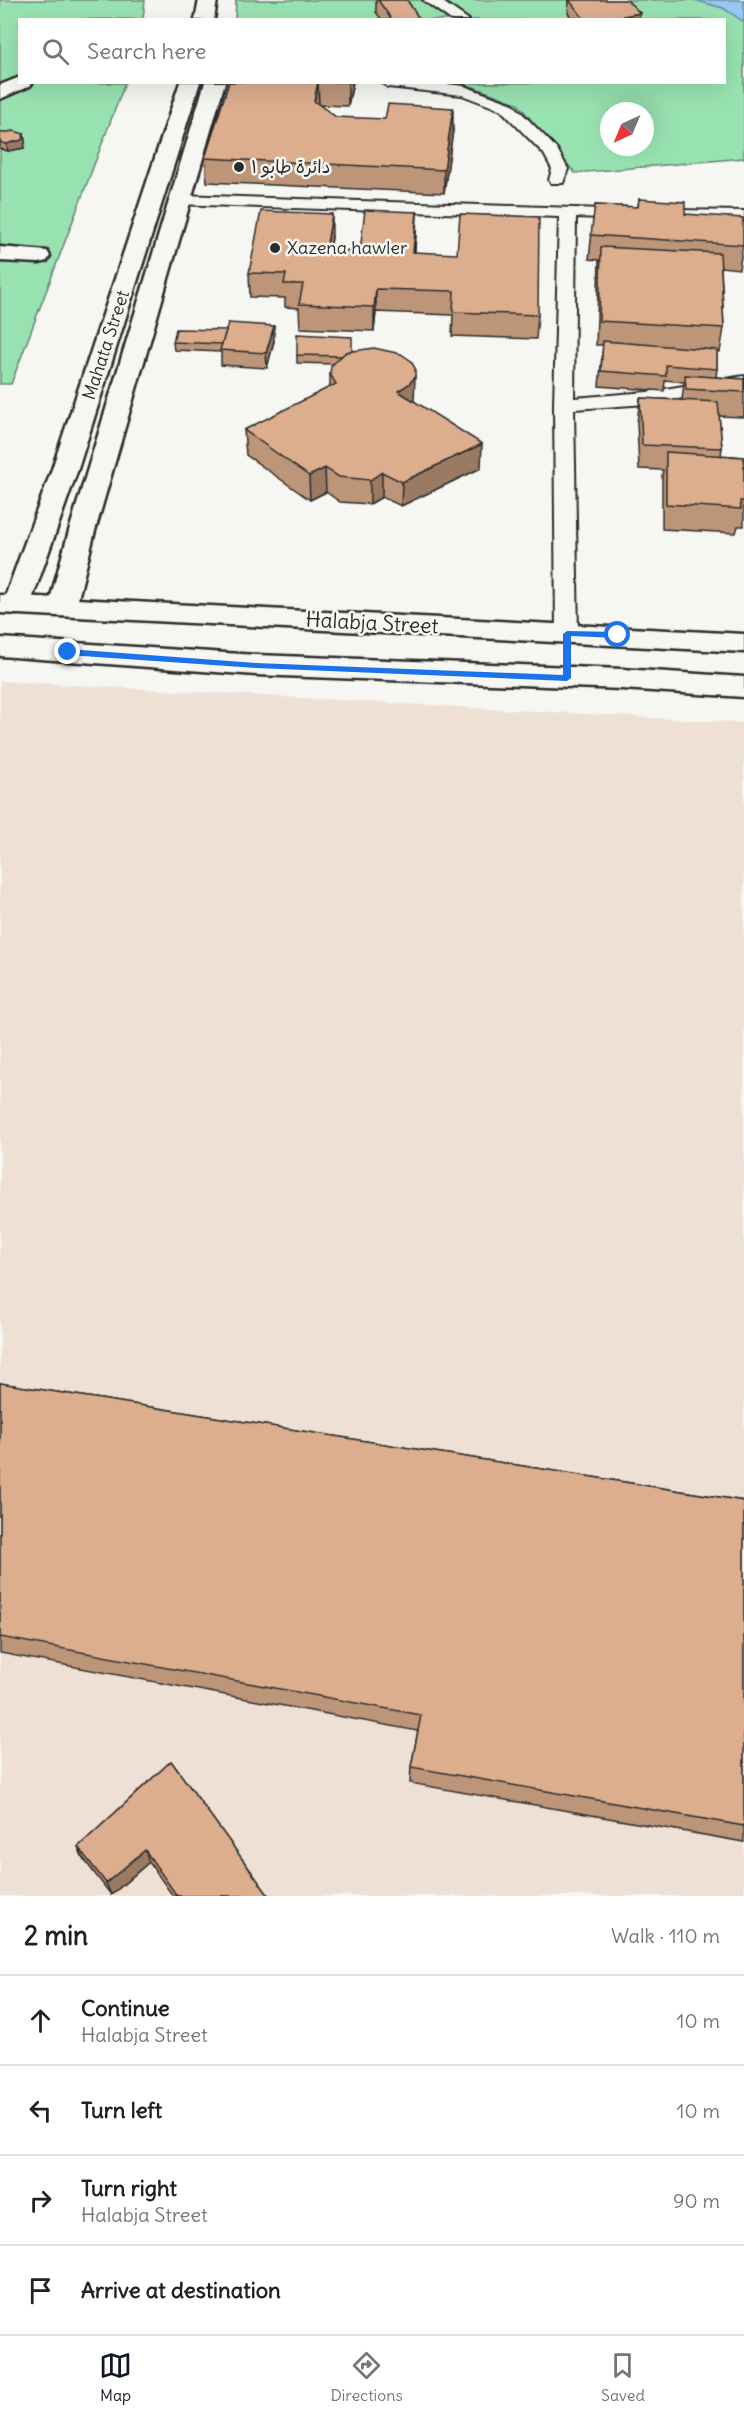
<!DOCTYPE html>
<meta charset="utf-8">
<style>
body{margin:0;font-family:Delius,"Playpen Sans Arabic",sans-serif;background:#f6f6f6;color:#202124}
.compass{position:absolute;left:600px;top:102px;width:54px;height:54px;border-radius:50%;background:#fff;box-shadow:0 6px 24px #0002;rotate:224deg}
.stop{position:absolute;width:18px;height:18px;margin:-14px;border:4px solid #1a73e8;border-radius:50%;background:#fff}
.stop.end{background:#1a73e8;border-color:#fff;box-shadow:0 2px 6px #0008}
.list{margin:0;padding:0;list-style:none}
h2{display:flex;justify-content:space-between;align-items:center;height:78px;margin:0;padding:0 24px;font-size:26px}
h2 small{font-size:20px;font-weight:400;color:#757577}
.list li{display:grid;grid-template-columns:39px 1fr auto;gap:18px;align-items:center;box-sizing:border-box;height:90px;padding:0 24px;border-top:2px solid #e0e0e0}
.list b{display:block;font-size:22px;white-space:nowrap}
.list p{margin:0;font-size:20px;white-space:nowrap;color:#757577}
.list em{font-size:20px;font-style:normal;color:#757577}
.icon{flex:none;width:33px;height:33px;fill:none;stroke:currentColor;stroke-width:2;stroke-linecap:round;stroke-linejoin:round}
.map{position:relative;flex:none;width:744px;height:1896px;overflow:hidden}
.search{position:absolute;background:#fff;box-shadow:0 6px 24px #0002;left:18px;right:18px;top:18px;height:66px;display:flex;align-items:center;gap:15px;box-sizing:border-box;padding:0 21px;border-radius:0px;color:#757577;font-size:22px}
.sheet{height:438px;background:#fff}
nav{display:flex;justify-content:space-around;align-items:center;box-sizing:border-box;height:84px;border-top:2px solid #e0e0e0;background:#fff;font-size:16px;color:#757577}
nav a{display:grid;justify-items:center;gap:3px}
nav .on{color:#111827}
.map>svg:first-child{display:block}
</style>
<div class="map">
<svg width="744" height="1896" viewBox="0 0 744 1896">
<rect width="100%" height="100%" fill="#f6f6f2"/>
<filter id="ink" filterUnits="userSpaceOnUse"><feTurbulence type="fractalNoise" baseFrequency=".0167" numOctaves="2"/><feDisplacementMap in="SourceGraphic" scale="12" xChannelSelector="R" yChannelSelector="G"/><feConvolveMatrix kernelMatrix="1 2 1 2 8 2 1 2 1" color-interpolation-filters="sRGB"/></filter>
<g filter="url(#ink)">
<polygon fill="#eee0d4" points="0,681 744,723 744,1896 0,1896"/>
<g fill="#98e2b1" stroke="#62866e" stroke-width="1.5" fill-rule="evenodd">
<polygon points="0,0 145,0 143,19 20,20 20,82 125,83 11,384 0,384"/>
<path d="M236,0h508v158l-169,15 -58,-70 -46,-17 -51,-3 304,-1v-62h-489zM609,111h36v36h-36z"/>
</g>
<polygon fill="#95c8f2" stroke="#6b89a2" stroke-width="1.5" points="694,0 744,0 744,22 723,8"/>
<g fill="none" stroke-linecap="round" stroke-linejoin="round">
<defs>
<g id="service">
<polygon points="423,0 440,0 469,20 451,20"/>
<polygon points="381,82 431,82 464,86 513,104 557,149 568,169 563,183 551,183 549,180 552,169 544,154 501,110 462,95 388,87"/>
<polygon points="181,195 633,210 635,214 627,219 576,217 574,398 647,392 744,376 744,388 647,404 574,409 578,634 575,639 567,641 559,639 556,634 554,404 559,217 175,204 173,200"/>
<polygon points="675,210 744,211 744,221 669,219 667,215 669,211"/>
</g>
<g id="pedestrian">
<polygon points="20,77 20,82 33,82 30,86 0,99 0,85"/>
<polygon points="0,247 47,251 50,256 47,261 39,263 0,261"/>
</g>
<g id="secondary">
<polygon points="199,0 217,0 214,20 195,20"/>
<polygon points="180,82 200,82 78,469 30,605 26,611 16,614 6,611 2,605 52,469"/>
<polygon points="205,82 225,82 95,531 76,607 72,613 62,616 52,613 48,607 69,531"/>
</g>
<g id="primary">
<polygon points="0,595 744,634 744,652 0,613"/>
<polygon points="0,638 256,655 622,669 744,677 744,697 622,689 256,675 0,656"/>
</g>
</defs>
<use href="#service" stroke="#2b2b2b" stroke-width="4"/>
<use href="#pedestrian" stroke="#2b2b2b" stroke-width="5"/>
<use href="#secondary" stroke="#2b2b2b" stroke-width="5"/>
<use href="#primary" stroke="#2b2b2b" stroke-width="5"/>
<use href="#service" fill="#f6f6f2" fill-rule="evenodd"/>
<use href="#pedestrian" fill="#f6f6f2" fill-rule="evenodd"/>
<use href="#secondary" fill="#f6f6f2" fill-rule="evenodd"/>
<use href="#primary" fill="#f6f6f2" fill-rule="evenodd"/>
</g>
<g fill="#bd967a" stroke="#2b2b2b" stroke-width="1.5">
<polygon points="376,0 407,0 420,20 382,20 376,12"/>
<polygon points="569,0 639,20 573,20 568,13"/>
<polygon points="229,82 353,82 348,106 319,105 336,117 453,130 444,193 207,182 205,158"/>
<polygon points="24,134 25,142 24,148 8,151 1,149 0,148 0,135"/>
<polygon points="639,199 685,214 743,245 739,269 721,267 724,328 720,352 717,351 717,369 716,377 744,379 744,417 719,416 722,448 721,455 744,457 744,526 738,526 736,533 662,529 662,476 663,470 639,469 637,423 640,398 682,400 684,382 665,380 664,391 599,386 603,345 596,345 599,260 589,259 595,205 638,207"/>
<polygon points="417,212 415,252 538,315 536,339 452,336 453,315 376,312 374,331 300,328 299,308 285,307 285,298 250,297 249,273 332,237 330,250 360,251"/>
<polygon points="274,341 267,368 221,365 221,352 174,350 173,342"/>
<polygon points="352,351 414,401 481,468 401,506 382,497 370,504 340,502 326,492 310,500 246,455 244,430 330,387 330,374 333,364 297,363 297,355"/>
<polygon points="0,1383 744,1501 744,1842 410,1783 411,1767 418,1731 0,1653"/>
<polygon points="171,1761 269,1896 173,1896 149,1862 111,1895 83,1858 78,1847"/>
</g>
<g fill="#9a7a63" stroke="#2b2b2b" stroke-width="1.5">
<polygon points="640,13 639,20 622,20 623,16"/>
<polygon points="318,82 319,105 314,101"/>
<polygon points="348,82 353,82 348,106"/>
<polygon points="453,108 453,130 444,193 444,170"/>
<polygon points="24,134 25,142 24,148 8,151 6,144"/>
<polygon points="417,212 416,235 412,276 413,252"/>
<polygon points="332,214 332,237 326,274 326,250"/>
<polygon points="376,289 376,312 374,331 374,307"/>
<polygon points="274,326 274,341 267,368 266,353"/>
<polygon points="415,377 414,401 409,409 398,391"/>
<polygon points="482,444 481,468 401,506 402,482"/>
<polygon points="325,468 326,492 310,500 309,476"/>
<polygon points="382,472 382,497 370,504 370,480"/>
<polygon points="145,1850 149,1862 111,1895 106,1883"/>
</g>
<g fill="#dcae8e" stroke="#2b2b2b" stroke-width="1.5">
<polygon points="378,0 407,0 420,20 392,20"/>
<polygon points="569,0 627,0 640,13 623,16 625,20 585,20"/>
<polygon points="229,82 318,82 314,101 336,117 385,119 388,104 453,108 444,170 205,158"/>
<polygon points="14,131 24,134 22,140 6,144 0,142 0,135 1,133"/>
<polygon points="639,199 685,202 685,214 743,218 743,245 591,235 595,205 638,207"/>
<polygon points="365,210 417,212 413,252 457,254 460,214 539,217 538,315 453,312 454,291 376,289 374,307 299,304 303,284 284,284 286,274 249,273 261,211 332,214 326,250 360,251"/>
<polygon points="601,247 720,253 724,328 599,321"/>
<polygon points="228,323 274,326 266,353 220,350"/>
<polygon points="176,329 226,330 222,344 173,342"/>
<polygon points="297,334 352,337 352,351 346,352 342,356 297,355"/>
<polygon points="603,341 717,350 717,369 666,365 666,376 601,371"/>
<polygon points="374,348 401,354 410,360 415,368 415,377 409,384 398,391 482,444 402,482 382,472 370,480 339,477 325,468 309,476 244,430 336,384 330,374 331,366 346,352"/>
<polygon points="685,375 744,379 744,392 686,389"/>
<polygon points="640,398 718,402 722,448 642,445"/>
<polygon points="666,452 744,457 744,501 740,501 741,509 666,504"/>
<polygon points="0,1383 744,1501 744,1826 411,1767 421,1715 0,1637"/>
<polygon points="171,1761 269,1896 177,1896 145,1850 106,1883 78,1847"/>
</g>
</g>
<polygon fill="#1a73e8" points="567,631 618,632 622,635 618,638 571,636 571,678 567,681 256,668 68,655 64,652 68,649 256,663 563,675 563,634"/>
<g fill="#2b2b2b" stroke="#f6f6f2" stroke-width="2">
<circle cx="239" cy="167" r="6"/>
<circle cx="275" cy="248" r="6"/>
</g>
<g text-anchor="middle" stroke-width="5" stroke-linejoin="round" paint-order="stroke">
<g font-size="18" fill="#2b2b2b" stroke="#f6f6f2" text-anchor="start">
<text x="251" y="173">دائرة طابو ١</text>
<text x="287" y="254">Xazena hawler</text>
</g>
<g font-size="18" fill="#2b2b2b" stroke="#f6f6f2">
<text transform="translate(106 345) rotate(-72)" y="6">Mahata Street</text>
</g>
<g font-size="21" fill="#2b2b2b" stroke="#f6f6f2">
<text transform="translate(372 623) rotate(3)" y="7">Halabja Street</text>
</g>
</g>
</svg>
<svg class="compass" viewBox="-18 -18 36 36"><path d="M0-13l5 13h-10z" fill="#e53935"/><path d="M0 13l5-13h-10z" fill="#757577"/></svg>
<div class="stop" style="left:618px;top:635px"></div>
<div class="stop end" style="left:68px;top:652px"></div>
<div class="search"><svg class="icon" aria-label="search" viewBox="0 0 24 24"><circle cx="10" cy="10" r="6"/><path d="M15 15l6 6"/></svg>Search here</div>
</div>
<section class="sheet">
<h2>2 min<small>Walk · 110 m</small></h2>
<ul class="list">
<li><svg class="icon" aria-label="ahead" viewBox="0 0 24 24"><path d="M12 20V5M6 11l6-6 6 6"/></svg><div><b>Continue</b><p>Halabja Street</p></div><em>10 m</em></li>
<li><svg class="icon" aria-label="left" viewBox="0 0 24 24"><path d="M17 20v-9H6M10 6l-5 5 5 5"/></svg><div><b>Turn left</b></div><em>10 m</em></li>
<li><svg class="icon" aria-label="right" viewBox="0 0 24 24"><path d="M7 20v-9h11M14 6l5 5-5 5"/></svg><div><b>Turn right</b><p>Halabja Street</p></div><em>90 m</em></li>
<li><svg class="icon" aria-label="arrive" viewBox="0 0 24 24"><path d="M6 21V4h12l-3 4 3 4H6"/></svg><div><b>Arrive at destination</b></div></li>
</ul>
</section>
<nav>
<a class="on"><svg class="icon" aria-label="map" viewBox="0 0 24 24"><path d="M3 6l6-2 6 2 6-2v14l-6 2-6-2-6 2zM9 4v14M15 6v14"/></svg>Map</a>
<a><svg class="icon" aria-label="directions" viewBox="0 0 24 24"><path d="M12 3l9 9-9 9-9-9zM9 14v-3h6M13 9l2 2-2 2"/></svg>Directions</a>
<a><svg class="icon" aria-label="saved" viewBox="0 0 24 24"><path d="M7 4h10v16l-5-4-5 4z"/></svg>Saved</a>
</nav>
